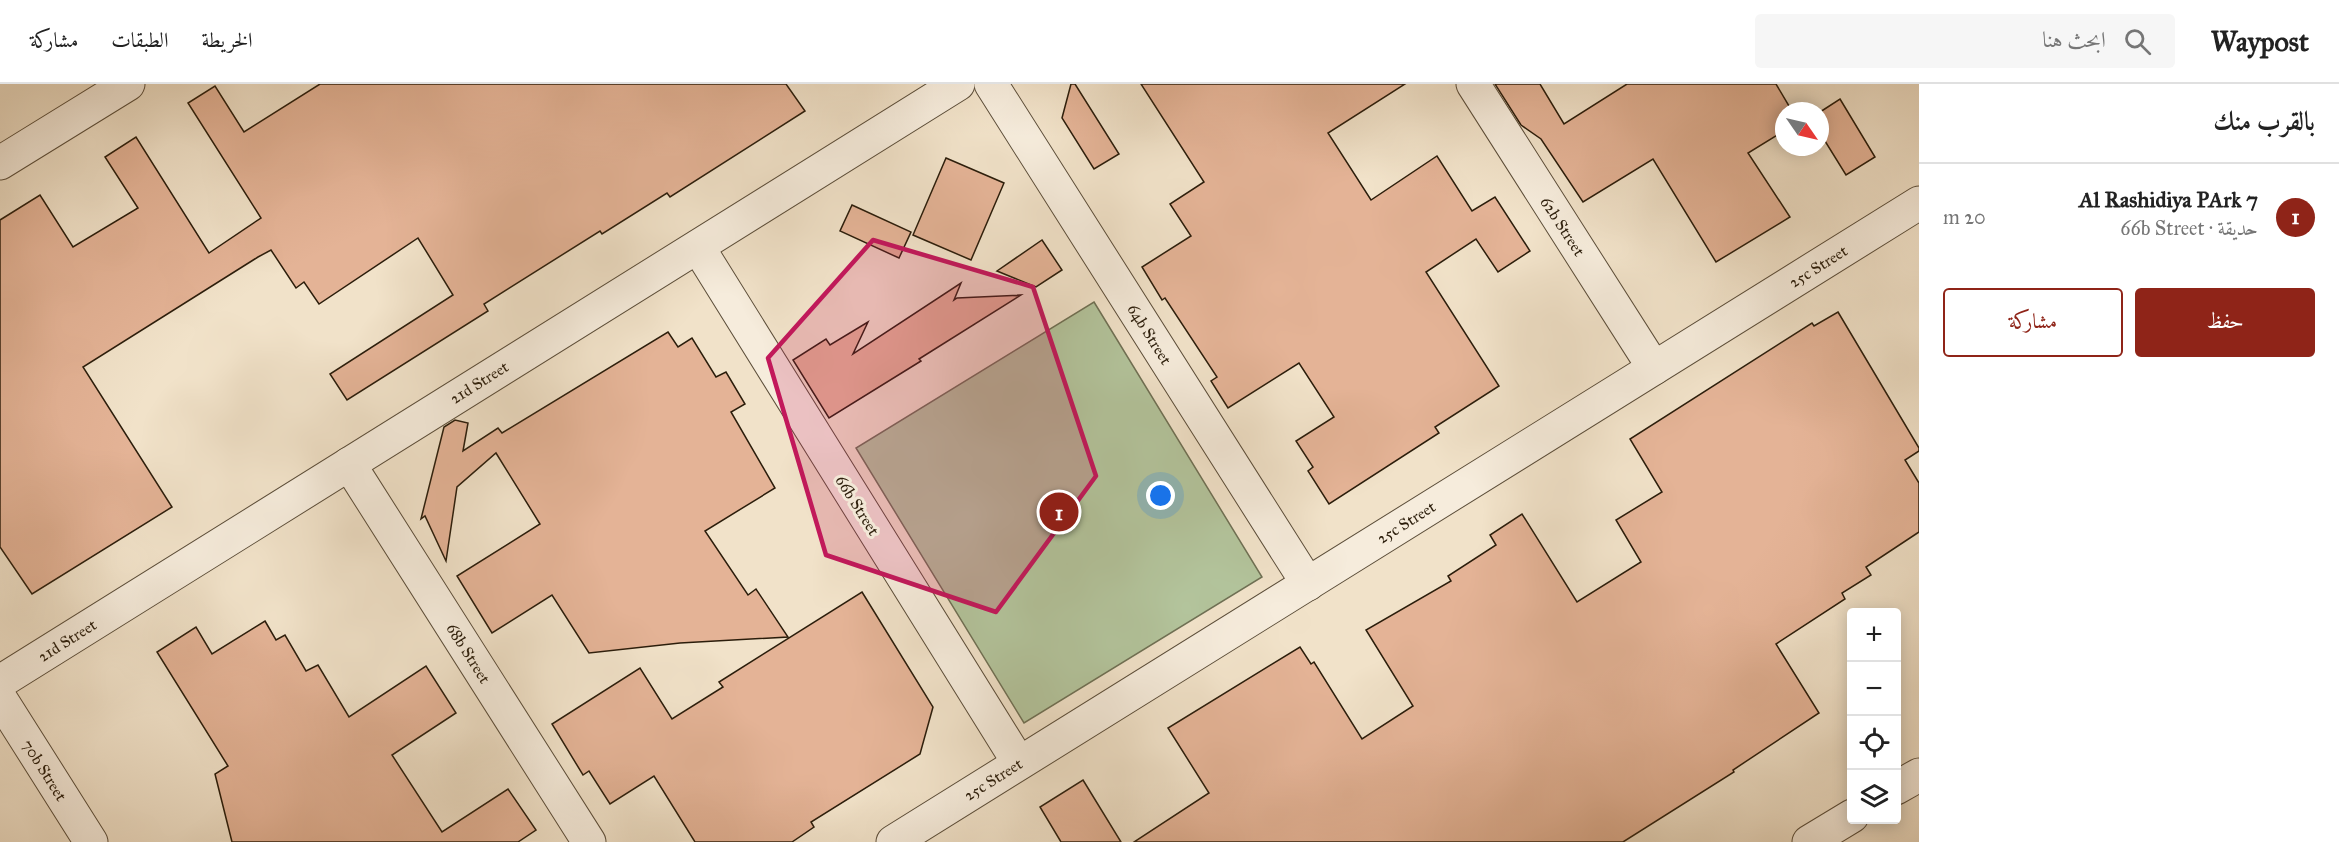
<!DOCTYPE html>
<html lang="ar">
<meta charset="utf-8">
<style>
body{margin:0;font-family:"IM FELL Great Primer",Amiri,serif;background:#f6f6f6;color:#222;direction:rtl}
.controls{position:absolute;right:18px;bottom:18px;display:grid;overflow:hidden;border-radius:6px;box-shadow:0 3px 15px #0003}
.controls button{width:54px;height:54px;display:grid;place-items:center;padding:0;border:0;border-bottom:2px solid #e0e0e0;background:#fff;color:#222;font:30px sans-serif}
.compass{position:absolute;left:1775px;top:18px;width:54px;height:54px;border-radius:50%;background:#fff;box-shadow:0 3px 15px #0003;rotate:124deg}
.you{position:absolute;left:1161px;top:412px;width:21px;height:21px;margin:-15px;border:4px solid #fff;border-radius:50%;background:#1a73e8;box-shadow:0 0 0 9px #1a73e833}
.badge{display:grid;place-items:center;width:39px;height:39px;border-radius:50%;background:#8f2418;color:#fff;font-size:20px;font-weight:700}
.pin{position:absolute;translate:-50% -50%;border:3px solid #fff;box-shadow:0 2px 6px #0006}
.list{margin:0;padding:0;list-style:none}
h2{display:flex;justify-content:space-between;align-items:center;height:78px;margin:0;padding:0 24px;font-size:26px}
h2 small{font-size:20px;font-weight:400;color:#767676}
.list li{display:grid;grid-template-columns:39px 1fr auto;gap:18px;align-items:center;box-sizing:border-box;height:108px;padding:0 24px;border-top:2px solid #e0e0e0}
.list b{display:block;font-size:22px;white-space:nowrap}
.list p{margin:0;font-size:20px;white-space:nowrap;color:#767676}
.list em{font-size:20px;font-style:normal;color:#767676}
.actions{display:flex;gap:12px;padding:18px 24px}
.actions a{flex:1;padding:14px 0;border:2px solid #8f2418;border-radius:6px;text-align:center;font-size:21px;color:#8f2418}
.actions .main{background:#8f2418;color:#fff}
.icon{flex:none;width:33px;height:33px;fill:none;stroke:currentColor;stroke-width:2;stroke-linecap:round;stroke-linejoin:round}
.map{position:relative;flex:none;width:1919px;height:758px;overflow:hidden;direction:ltr}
header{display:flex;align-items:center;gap:36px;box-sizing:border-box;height:84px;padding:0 30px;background:#fff;border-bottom:2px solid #e0e0e0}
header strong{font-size:28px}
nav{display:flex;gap:33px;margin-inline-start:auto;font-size:21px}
.search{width:420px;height:54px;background:#f6f6f6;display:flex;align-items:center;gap:15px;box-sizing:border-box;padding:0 21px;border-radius:6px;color:#767676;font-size:22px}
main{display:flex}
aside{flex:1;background:#fff}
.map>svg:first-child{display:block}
</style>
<header>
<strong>Waypost</strong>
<div class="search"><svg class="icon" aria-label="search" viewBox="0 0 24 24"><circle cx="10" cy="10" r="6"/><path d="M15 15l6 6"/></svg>ابحث هنا</div>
<nav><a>الخريطة</a><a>الطبقات</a><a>مشاركة</a></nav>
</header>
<main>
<aside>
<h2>بالقرب منك<small></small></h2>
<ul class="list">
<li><span class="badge">1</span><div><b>Al Rashidiya PArk 7</b><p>حديقة · 66b Street</p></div><em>20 m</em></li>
</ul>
<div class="actions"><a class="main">حفظ</a><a>مشاركة</a></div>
</aside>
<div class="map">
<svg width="1919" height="758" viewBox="0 0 1919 758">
<rect width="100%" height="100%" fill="#f1e2c9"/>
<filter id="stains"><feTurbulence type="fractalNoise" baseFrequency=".00333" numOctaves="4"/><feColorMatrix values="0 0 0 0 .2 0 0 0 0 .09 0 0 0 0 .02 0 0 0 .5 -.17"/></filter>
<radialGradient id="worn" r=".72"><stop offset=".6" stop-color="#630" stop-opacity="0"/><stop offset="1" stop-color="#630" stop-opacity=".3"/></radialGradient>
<polygon fill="#b3c49c" stroke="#6f7054" stroke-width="1.5" points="1094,218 1262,493 1024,639 856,364"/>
<g fill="#e4b396" stroke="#2b1d0b" stroke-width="1.5">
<polygon points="320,0 786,0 805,27 670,113 667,109 602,150 600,147 484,220 488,227 347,316 330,290 453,211 418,154 319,220 304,198 296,204 271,166 258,173 83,283 172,423 32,510 0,463 0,136 40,111 73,163 138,124 105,73 136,53 209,169 261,134 188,19 215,2 244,48"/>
<polygon points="1071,0 1075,0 1119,70 1094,85 1062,34"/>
<polygon points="1141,0 1405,0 1328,49 1371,116 1437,72 1472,127 1495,113 1530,167 1498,188 1476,155 1426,188 1499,302 1435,343 1439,349 1329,420 1308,387 1313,383 1296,357 1334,333 1299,279 1228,324 1211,297 1217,293 1165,214 1162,216 1142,183 1191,152 1170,120 1204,98"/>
<polygon points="1495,0 1540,0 1564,40 1627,0 1776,0 1792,27 1784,27 1784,47 1748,69 1790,133 1716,178 1653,75 1583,118 1541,55 1521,41"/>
<polygon points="1840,15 1875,73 1846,91 1820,49 1820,28"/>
<polygon points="946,74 1004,99 971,176 913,151"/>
<polygon points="852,121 911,148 899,174 840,147"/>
<polygon points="1042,156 1062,186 1036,203 997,187"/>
<polygon points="961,199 954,216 957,214 1021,211 919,275 921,277 829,334 793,276 826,255 830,261 868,238 853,270"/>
<polygon points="1838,228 1919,364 1919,367 1905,376 1919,399 1919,448 1866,483 1871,491 1842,509 1845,515 1776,560 1819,629 1733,686 1734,688 1623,758 1134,758 1209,709 1168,644 1300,563 1311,580 1314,578 1362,655 1413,622 1366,546 1451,497 1448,492 1496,461 1490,451 1522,430 1577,518 1641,478 1616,436 1662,408 1630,355 1812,239 1814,242"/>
<polygon points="668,248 678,263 692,254 716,293 726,288 745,320 731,328 775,404 705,447 748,511 756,505 788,553 680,559 589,569 552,511 492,549 457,492 540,440 496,369 457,403 446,477 425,432 421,435 444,343 455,336 468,339 463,367 498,344 502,349"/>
<polygon points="862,508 933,623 920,670 811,738 814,743 792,758 695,758 654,692 610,720 589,687 583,691 552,640 640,584 672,635 723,603 719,598"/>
<polygon points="265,537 276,556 285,551 306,587 318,581 349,633 426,582 456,629 392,671 442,748 508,705 536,746 518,758 232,758 215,690 228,682 157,568 196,543 212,570"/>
<polygon points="1083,696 1121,758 1061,758 1040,723"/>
</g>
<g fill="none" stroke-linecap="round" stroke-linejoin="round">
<defs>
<g id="street">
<polyline points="991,0 1308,500"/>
<polyline points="1473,0 1654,284"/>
<polyline points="0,79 128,0"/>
<polyline points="698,163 1019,679"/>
<polyline points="349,380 589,758"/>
<polyline points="0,598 958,0"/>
<polyline points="0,614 91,758"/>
<polyline points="1896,704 1919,691"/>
<polyline points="893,758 1919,119"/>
<polyline points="1809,758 1852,732"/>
</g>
</defs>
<use href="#street" stroke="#5c4e3a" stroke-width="35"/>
<use href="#street" stroke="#f6ecdc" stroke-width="33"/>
</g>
<path fill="#c2185b" fill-opacity="0.2" stroke="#c2185b" stroke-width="4.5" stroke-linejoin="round" d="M873,156l160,47 63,189 -100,136 -170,-57 -58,-197z"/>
<g text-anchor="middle" stroke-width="6" stroke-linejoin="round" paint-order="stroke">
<g font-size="16" fill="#2b1d0b" stroke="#f6ecdc">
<text transform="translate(1563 142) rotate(57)" y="6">62b Street</text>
<text transform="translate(1818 182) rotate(-32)" y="6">25c Street</text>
<text transform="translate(1150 250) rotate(58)" y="6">64b Street</text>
<text transform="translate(479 298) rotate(-32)" y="6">21d Street</text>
<text transform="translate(858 421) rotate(58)" y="6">66b Street</text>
<text transform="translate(1406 438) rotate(-32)" y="6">25c Street</text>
<text transform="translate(67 556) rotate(-32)" y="6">21d Street</text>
<text transform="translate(469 569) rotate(58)" y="6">68b Street</text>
<text transform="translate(45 686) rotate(58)" y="6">70b Street</text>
<text transform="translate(993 695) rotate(-32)" y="6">25c Street</text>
</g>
</g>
<rect width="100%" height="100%" filter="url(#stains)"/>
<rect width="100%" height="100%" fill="url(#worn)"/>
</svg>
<div class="controls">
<button>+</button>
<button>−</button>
<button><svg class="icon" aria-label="locate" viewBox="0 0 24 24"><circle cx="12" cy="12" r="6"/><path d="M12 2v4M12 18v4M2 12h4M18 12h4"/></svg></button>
<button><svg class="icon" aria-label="layers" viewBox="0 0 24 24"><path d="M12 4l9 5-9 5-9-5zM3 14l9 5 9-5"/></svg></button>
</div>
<svg class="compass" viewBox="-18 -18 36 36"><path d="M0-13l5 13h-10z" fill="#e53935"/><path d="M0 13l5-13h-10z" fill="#767676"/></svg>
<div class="you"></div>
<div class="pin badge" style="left:1059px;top:428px">1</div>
</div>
</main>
